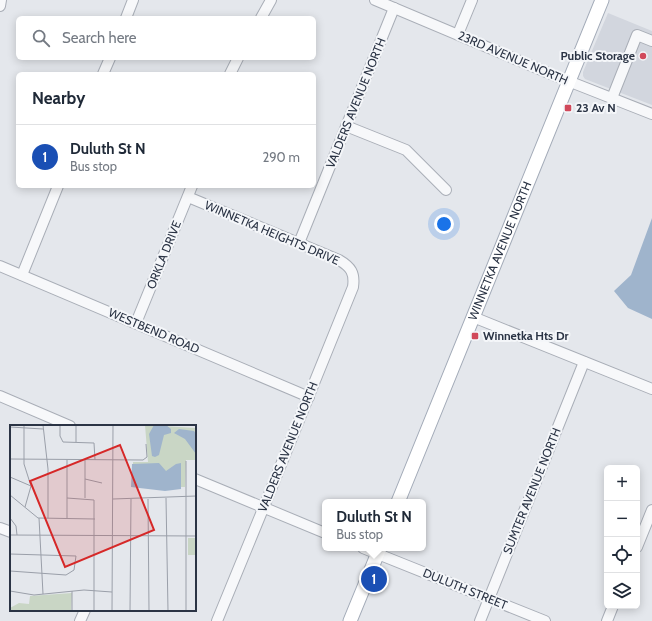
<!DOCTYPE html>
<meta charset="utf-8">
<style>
body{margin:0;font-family:Cabin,sans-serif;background:#f6f6f7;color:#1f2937}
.controls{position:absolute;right:12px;bottom:12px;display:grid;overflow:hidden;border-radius:6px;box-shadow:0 2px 10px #0003}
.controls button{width:36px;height:36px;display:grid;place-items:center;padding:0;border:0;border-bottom:1px solid #e0e1e3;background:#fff;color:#1f2937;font:20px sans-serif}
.you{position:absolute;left:444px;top:224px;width:14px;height:14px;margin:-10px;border:3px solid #fff;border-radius:50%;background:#1a73e8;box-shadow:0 0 0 6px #1a73e833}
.badge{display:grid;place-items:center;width:26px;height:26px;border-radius:50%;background:#d1495b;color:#fff;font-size:13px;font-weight:700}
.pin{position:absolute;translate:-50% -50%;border:2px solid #fff;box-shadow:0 1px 4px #0006}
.popup{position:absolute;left:322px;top:499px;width:104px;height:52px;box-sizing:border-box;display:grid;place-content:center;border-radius:6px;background:#fff;filter:drop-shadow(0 1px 3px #0005);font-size:13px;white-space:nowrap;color:#747a83}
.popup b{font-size:15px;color:#1f2937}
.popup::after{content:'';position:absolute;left:50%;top:100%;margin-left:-8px;border:8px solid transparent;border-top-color:#fff}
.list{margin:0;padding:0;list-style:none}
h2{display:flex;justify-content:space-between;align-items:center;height:52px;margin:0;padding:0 16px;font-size:17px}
h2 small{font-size:13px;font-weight:400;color:#747a83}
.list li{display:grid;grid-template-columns:26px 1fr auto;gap:12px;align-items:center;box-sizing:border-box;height:64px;padding:0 16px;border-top:1px solid #e0e1e3}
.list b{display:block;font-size:15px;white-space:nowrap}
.list p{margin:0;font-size:13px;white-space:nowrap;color:#747a83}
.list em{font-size:13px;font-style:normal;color:#747a83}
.icon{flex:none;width:22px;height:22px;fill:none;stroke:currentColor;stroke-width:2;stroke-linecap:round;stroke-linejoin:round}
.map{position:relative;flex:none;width:652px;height:621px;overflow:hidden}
.search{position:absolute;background:#fff;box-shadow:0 2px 10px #0003;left:16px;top:16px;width:300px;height:44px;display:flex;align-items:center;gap:10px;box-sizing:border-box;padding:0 14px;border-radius:6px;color:#747a83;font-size:15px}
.panel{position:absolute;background:#fff;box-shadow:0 2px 10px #0003;left:16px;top:72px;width:300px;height:116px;border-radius:6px}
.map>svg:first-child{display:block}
</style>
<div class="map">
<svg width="652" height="621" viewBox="0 0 652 621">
<rect width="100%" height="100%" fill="#e4e7ec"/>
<polygon fill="#d2d6de" points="608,13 652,31 652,105 585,79 583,76 583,72"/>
<polygon fill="#9fb4cc" points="652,218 652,319 628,308 614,291 631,275"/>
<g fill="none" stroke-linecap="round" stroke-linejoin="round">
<defs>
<g id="minor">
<polyline points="375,0 558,77 652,114"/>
<polyline points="0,6 1,0"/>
<polyline points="126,18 133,0"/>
<polyline points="261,18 271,0"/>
<polyline points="458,34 472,0"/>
<polyline points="103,74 110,58"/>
<polyline points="230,74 238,58"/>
<polyline points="612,98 637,35 652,41"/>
<polyline points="346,126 406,150 446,190"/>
<path d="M188,197l151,63c12,7 16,13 14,27 -45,111 -90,223 -136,334"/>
<polyline points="299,243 394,8"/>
<polyline points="0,266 309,397"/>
<polyline points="22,275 58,186"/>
<polyline points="473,317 652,389"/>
<polyline points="136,323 192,186"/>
<polyline points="0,396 70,426"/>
<polyline points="195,479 325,533"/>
<polyline points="0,528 11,532"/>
<polyline points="637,547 652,510"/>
<polyline points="363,548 545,621"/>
<polyline points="80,621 85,610"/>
<polyline points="480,621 584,362"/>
<polyline points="607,621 613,606"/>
</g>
<g id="major">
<path id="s1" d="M398,502l204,-502"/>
<polyline points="350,621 380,548"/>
</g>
</defs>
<use href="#minor" stroke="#a9aeb7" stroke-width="12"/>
<use href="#major" stroke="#a3abb8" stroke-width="15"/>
<use href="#minor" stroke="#f7f8fa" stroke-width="10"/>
<use href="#major" stroke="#fff" stroke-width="13"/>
</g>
<g fill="#d1495b" stroke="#f4f6f9" stroke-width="1.5">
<circle cx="643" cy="56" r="4"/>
<rect x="564" y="104" width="8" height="8" rx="2"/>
<rect x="471" y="332" width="8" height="8" rx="2"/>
</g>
<g text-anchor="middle" stroke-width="4" stroke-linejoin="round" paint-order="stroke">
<g font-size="12" font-weight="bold" fill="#2b3445" stroke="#f4f6f9" text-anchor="start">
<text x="635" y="60" text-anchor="end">Public Storage</text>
<text x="576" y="112">23 Av N</text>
<text x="483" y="340">Winnetka Hts Dr</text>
</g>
<g font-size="12" fill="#2b3445" stroke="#f4f6f9">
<text transform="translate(513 58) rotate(23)" y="4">23RD AVENUE NORTH</text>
<text transform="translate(356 103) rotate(-68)" y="4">VALDERS AVENUE NORTH</text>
<text transform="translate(272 233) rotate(23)" y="4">WINNETKA HEIGHTS DRIVE</text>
<text dy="4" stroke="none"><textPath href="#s1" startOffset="271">WINNETKA AVENUE NORTH</textPath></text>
<text transform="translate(164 255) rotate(-68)" y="4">ORKLA DRIVE</text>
<text transform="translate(154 331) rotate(23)" y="4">WESTBEND ROAD</text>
<text transform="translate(288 447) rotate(-68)" y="4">VALDERS AVENUE NORTH</text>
<text transform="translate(532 491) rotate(-68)" y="4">SUMTER AVENUE NORTH</text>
<text transform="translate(465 589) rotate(22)" y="4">DULUTH STREET</text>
</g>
</g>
<g transform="translate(10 425)">
<rect width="186" height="186" fill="#e4e7ec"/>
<path d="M135,0l51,3v32h-10l-1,27h-52v-25h15zM178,113h8v17h-8zM62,168l-1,18h-61v-3l9,-5 10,1 1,-8z" fill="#c9d6c5"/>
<path d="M144,0h12l5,4v4l-7,2 -5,20 -4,2 -3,-1 -3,-22zM169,4l15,2 2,3v20l-11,-15 -11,-6zM149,38l7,8 10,-7 5,-1v26l-16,2 -34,-4 1,-23z" fill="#9fb4cc"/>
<path fill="none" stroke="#9a9fa9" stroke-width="1" d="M14,0v39l7,22 -6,21M33,0l5,44v49M50,0v11l3,6 31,1 1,17M0,2l33,2M66,17v-17h17M0,34l133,1 4,-3 -1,-13M75,35v38M176,36v150M0,52l21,9M75,54l17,4M0,70l28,23 57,1M57,73l27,2v111M156,73l2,113M103,74l83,-3M138,74l1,112M0,93l6,8 1,9M29,93l4,76M57,93v-58M0,110l186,1M0,129l66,2 -2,14 -8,5 -56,-4M0,166l24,4 50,-5 28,2M62,166v20M102,186h17M102,186l1,-186M120,186l1,-112"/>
<path fill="#d62828" fill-opacity="0.15" stroke="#d62828" stroke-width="2" d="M110,20l34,85 -89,37 -35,-86z"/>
<rect width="186" height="186" fill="none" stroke="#2b3445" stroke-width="2"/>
</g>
</svg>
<div class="controls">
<button>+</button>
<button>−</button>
<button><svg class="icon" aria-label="locate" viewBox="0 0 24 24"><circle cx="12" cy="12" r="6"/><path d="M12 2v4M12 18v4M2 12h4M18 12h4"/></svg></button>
<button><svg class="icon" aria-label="layers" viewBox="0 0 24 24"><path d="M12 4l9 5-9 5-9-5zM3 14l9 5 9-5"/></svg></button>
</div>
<div class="you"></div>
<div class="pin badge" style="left:374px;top:579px;background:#1a4fb4">1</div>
<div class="popup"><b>Duluth St N</b>Bus stop</div>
<div class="search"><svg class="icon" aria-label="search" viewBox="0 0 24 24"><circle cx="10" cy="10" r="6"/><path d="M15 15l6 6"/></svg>Search here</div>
<section class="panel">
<h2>Nearby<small></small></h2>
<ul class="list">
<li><span class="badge" style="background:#1a4fb4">1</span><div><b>Duluth St N</b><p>Bus stop</p></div><em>290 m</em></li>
</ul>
</section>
</div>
